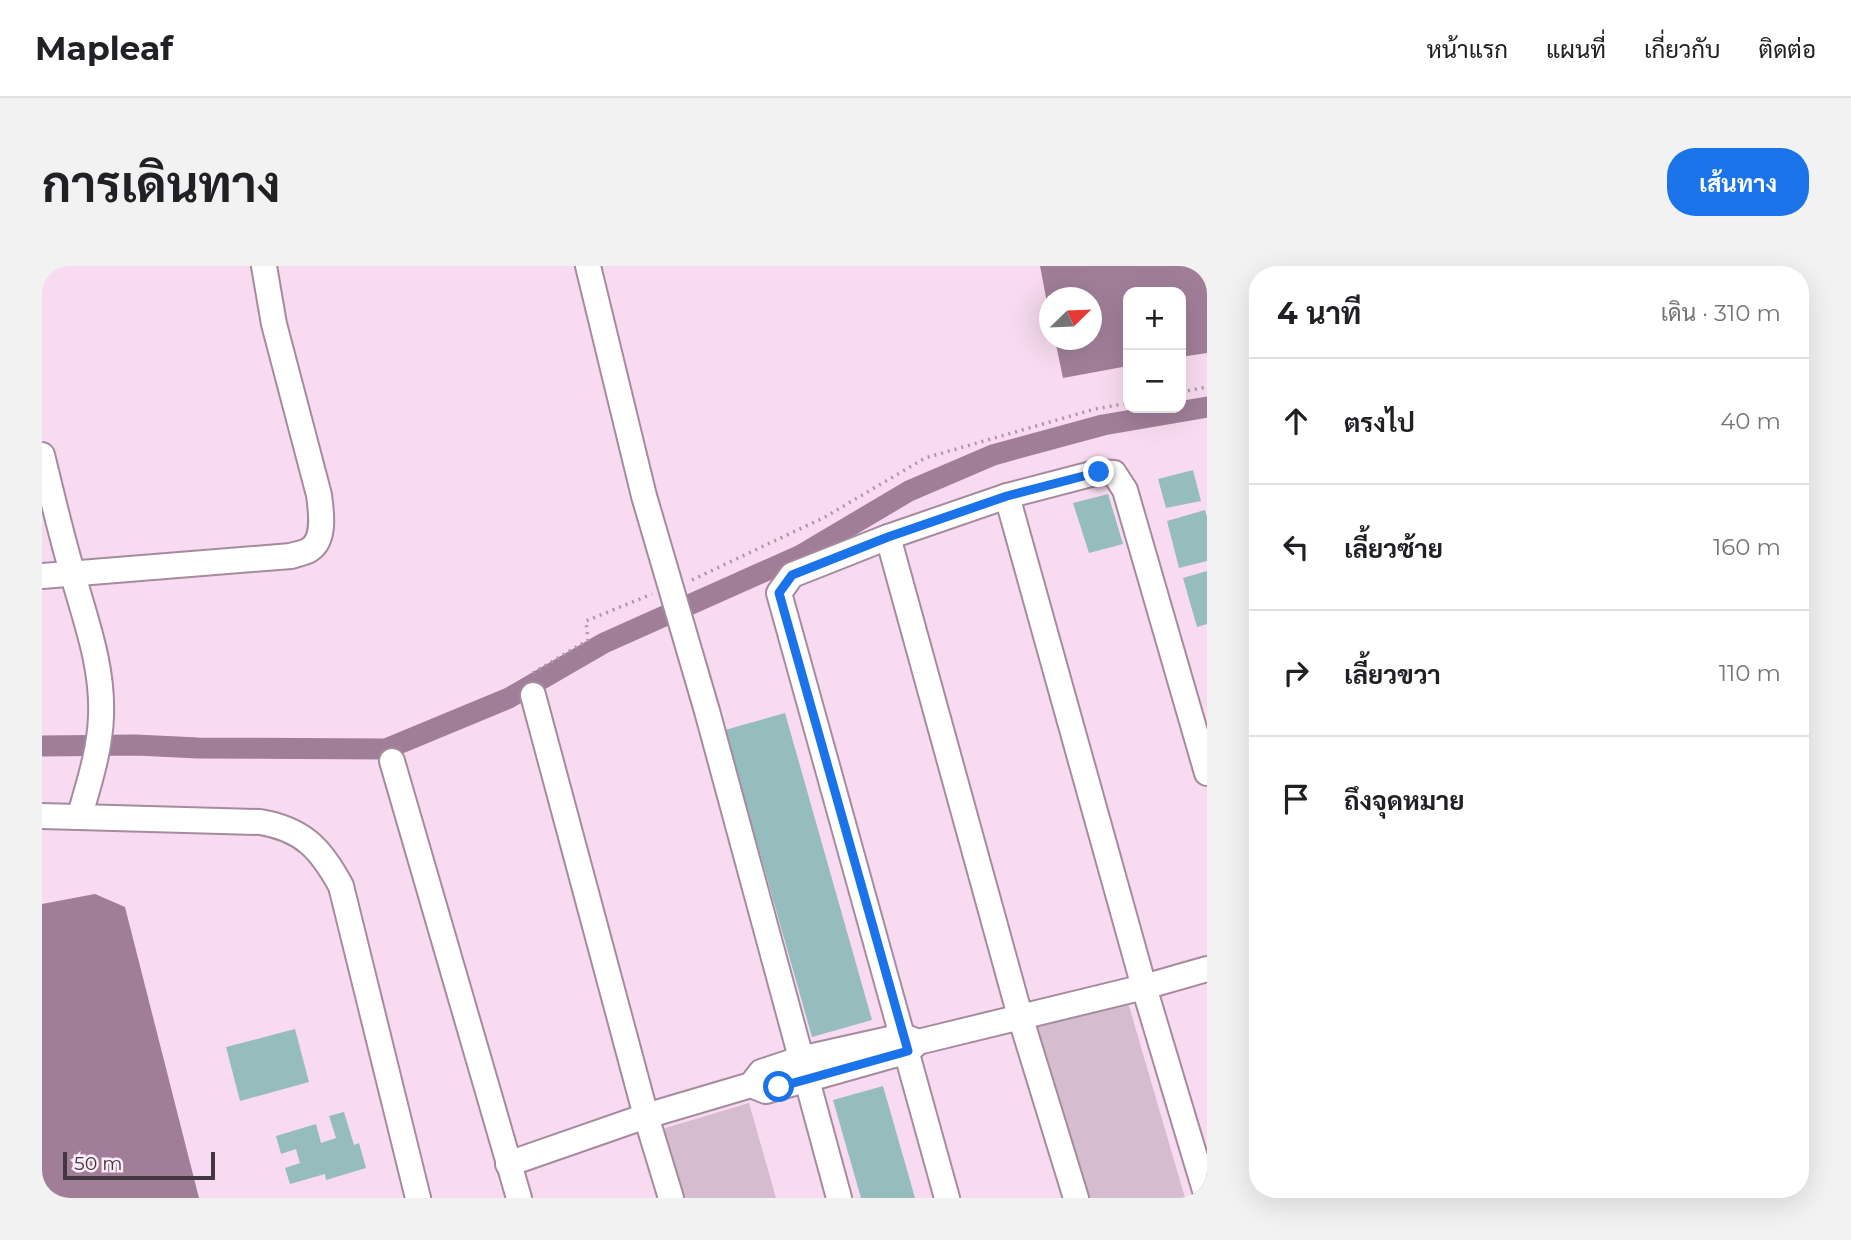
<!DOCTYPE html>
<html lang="th">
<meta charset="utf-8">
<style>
body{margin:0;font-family:Montserrat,Sarabun,sans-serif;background:#f2f2f2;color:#202124}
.controls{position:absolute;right:21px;top:21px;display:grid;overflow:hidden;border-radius:14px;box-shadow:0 7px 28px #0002}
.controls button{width:63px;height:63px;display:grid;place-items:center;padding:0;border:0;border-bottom:2px solid #e0e0e0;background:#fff;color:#202124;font:35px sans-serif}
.compass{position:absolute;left:997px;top:21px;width:63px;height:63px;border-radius:50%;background:#fff;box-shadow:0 7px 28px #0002;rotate:67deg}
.scale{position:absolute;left:21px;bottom:18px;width:152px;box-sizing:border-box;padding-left:7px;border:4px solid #433841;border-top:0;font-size:19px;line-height:24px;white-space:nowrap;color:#433841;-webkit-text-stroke:5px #feecf9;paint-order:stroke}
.stop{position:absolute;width:21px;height:21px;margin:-16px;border:5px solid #1a73e8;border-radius:50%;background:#fff}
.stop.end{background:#1a73e8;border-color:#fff;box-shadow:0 2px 7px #0008}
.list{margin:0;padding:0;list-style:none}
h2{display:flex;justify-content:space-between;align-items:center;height:91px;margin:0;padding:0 28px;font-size:30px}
h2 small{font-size:23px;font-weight:400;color:#757577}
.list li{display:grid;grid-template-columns:46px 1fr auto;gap:21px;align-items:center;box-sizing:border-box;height:126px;padding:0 28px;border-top:2px solid #e0e0e0}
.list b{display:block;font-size:26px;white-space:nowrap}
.list em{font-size:23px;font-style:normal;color:#757577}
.icon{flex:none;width:38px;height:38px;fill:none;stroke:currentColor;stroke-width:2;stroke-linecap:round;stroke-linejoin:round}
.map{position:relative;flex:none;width:1165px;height:932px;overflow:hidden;border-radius:28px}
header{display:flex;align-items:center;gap:42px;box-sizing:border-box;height:98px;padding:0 35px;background:#fff;border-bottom:2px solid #e0e0e0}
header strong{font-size:33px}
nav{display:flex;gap:38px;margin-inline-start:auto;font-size:24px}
.intro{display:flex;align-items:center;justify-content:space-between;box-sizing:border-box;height:168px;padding:0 42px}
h1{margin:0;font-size:49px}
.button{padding:18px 32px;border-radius:28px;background:#1a73e8;color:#fff;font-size:24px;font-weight:700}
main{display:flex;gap:42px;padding:0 42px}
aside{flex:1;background:#fff;border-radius:28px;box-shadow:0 7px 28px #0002}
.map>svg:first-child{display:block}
</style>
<header>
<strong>Mapleaf</strong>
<nav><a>หน้าแรก</a><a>แผนที่</a><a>เกี่ยวกับ</a><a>ติดต่อ</a></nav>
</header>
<div class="intro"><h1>การเดินทาง</h1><a class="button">เส้นทาง</a></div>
<main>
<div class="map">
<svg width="1165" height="932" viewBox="0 0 1165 932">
<rect width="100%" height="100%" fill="#f8dbf0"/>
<g fill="#d6bccf">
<polygon points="1085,733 1143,932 1043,932 993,760"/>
<polygon points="707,837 734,932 629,932 610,866"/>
</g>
<g fill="#a07e98">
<polygon points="998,0 1165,0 1165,87 1139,91 1139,26 1086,26 1086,100 1021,112 1013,74 1050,74 1050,32 1008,32 1007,47"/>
<polygon points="53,628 83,641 157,932 0,932 0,638"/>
</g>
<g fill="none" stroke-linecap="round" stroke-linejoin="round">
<polyline stroke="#a07e98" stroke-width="21" points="0,480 94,479 156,482 344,483 467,432 562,377 759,289 867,225 951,189 1061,159 1165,141"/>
</g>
<g fill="#96bdbe">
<polygon points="1151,204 1159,235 1124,242 1116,213"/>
<polygon points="1066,228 1081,278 1047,287 1031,237"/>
<polygon points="1163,244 1165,251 1165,295 1137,302 1125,255"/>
<polygon points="1165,305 1165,358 1155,361 1141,312"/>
<polygon points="743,447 830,754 770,771 683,464"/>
<polygon points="253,763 267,816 198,835 184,781"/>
<polygon points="841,820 873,932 819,932 791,834"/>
<polygon points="302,846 312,879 317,877 324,902 284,914 283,908 248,918 243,902 258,897 254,883 239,888 234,870 274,858 279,877 294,872 287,850"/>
</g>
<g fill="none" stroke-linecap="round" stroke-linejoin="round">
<defs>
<g id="minor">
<polyline points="546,0 602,230"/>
<path d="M0,189c10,40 19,80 31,120 13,47 30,91 28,141 -1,34 -12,67 -21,99"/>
<polyline points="965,230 1102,721 1165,931"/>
<polyline points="846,271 978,750 1034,932"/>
<path d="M0,310l249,-20c6,-2 13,-3 18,-6 17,-10 12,-39 10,-55l-45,-171 -10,-58"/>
<polyline points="491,429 604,850 629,932"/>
<polyline points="665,445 797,932"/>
<polyline points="350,495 477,932"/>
<path d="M0,550l218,6c43,7 61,27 81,64l77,312"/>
<polyline points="876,776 1102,721 1165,703"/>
<polyline points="466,898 604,850 709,819 719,806 758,793 861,770 876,776 866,785 724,825 709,819"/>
<polyline points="905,932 737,327 750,309 846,271 965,230 1057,206 1072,207 1083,224 1165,507"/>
</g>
</defs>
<use href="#minor" stroke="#a58b9e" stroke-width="28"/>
<g stroke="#ac96a6" stroke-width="3.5" stroke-dasharray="2 5" stroke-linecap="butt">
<polyline points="1139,126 1165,121"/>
<polyline points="650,314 783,251 883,192 1053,143 1086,137"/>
<polyline points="491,407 546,374 544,355 610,328"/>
</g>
<use href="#minor" stroke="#fff" stroke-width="24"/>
<defs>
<polyline id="minor-bridge" points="602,230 665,445"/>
</defs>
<use href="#minor-bridge" stroke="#a58b9e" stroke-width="28" stroke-linecap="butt"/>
<use href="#minor-bridge" stroke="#fff" stroke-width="24"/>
</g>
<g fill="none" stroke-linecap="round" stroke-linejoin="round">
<polyline stroke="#1a73e8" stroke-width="9" points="737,821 866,785 737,327 750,309 846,271 965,230 1057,206"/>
</g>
</svg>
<div class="controls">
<button>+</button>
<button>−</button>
</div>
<svg class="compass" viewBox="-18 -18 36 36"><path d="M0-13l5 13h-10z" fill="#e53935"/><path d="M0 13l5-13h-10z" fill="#757577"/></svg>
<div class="scale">50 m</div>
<div class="stop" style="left:737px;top:821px"></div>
<div class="stop end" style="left:1057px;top:206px"></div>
</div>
<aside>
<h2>4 นาที<small>เดิน · 310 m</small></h2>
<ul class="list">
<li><svg class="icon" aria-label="ahead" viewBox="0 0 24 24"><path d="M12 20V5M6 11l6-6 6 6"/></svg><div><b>ตรงไป</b></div><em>40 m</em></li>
<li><svg class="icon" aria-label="left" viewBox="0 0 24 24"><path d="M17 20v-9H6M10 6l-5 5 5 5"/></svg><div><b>เลี้ยวซ้าย</b></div><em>160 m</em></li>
<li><svg class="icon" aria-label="right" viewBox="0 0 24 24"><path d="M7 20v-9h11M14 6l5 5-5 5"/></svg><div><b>เลี้ยวขวา</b></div><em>110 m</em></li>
<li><svg class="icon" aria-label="arrive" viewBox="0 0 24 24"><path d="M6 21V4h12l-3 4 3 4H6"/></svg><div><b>ถึงจุดหมาย</b></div></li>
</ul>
</aside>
</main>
